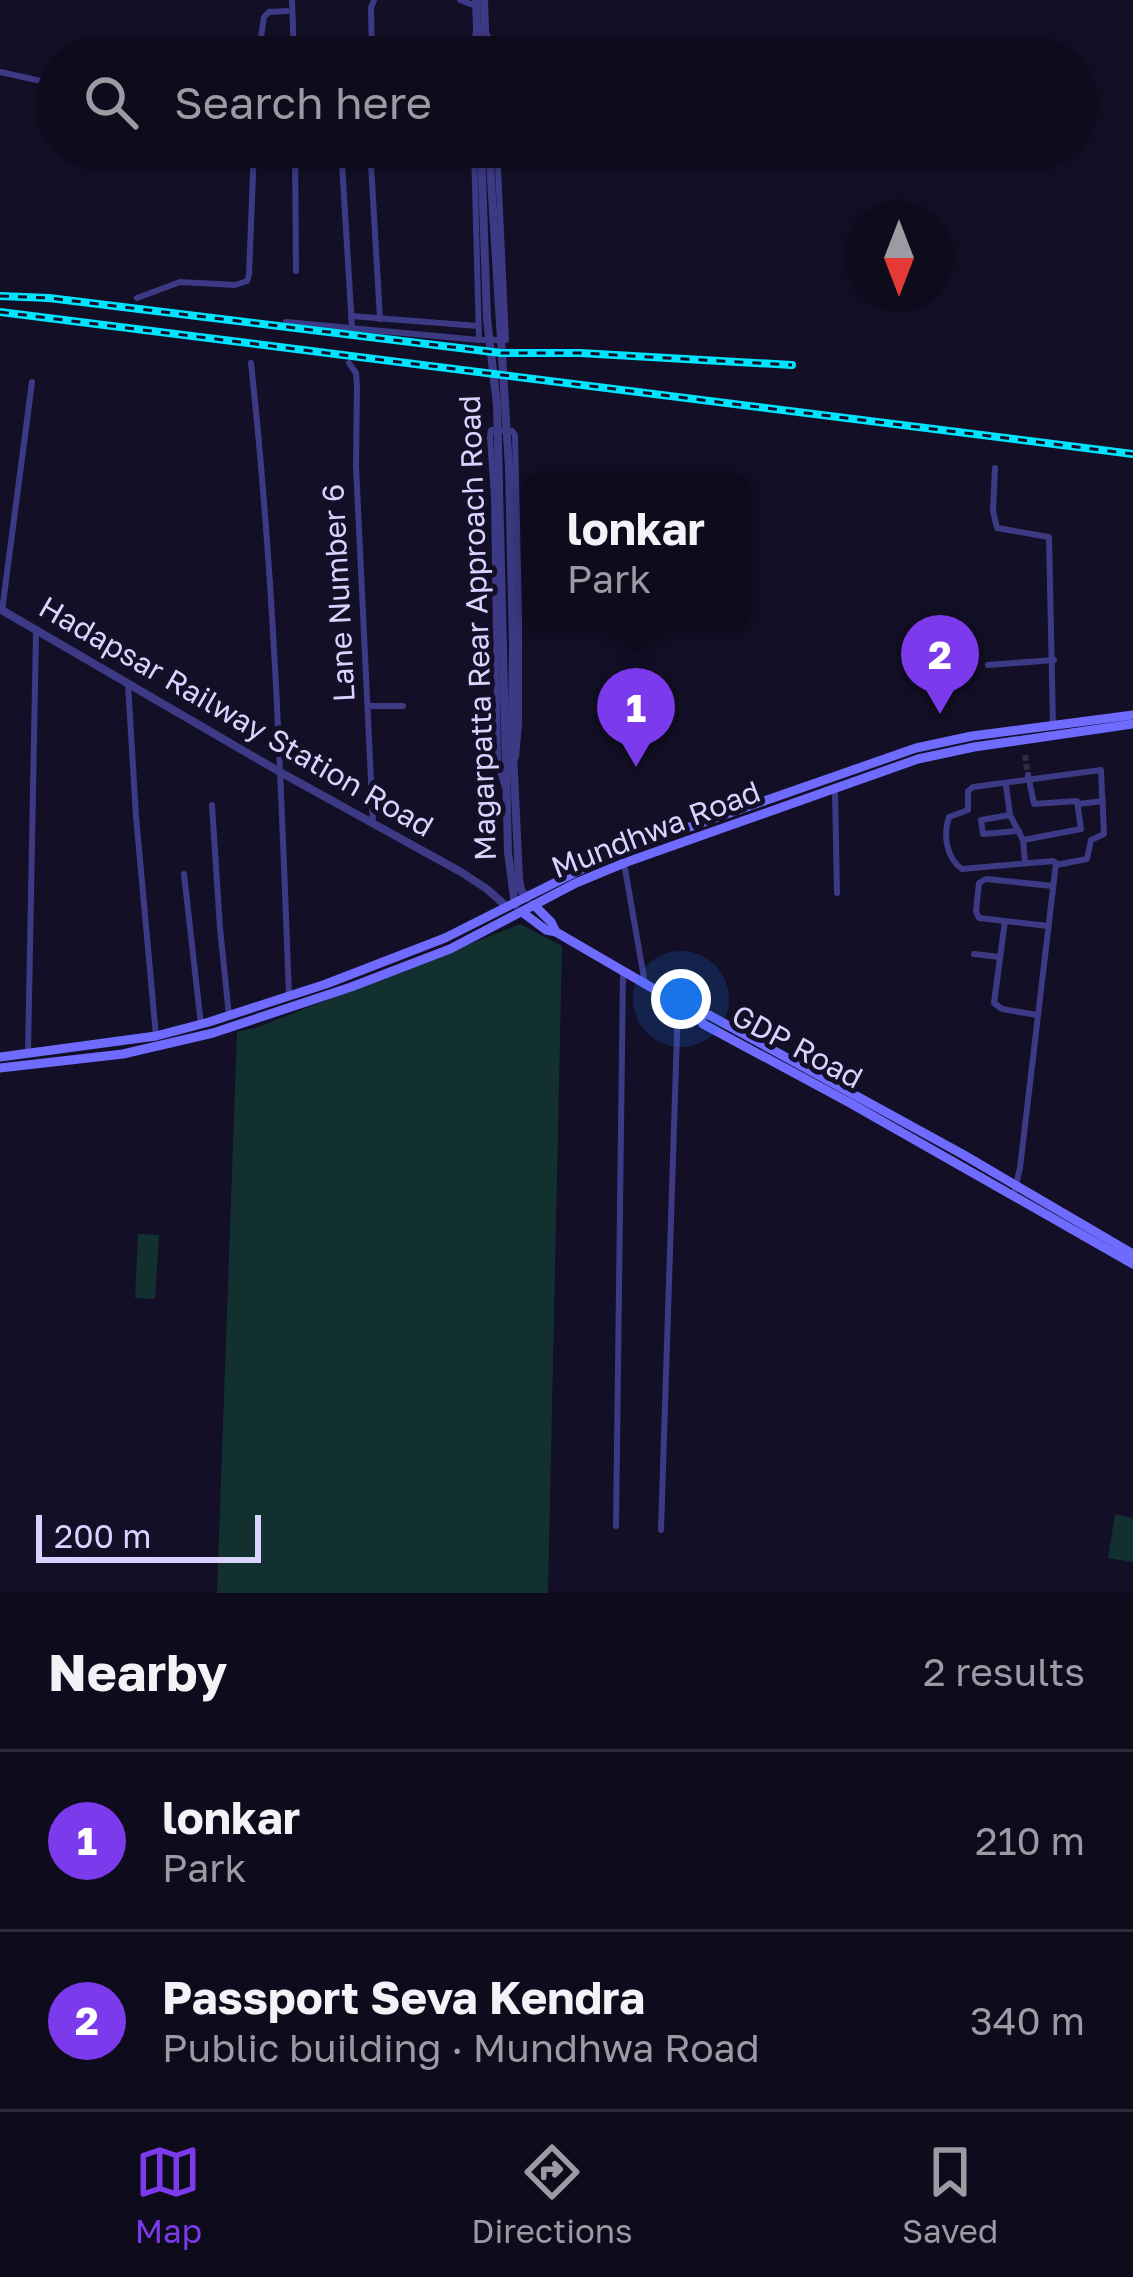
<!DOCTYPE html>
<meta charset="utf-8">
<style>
body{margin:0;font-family:"Golos Text",sans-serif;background:#1c1929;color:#f1f3f6}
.compass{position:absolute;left:845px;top:204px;width:108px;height:108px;border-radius:50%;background:#0e0b1c;box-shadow:0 3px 9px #0004;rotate:180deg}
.scale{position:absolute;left:36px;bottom:30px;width:225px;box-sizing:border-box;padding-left:12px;border:6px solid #d9d4ff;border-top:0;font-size:33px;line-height:42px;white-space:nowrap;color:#d9d4ff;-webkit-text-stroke:9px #130f26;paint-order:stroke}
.you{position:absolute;left:681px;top:999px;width:42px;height:42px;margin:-30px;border:9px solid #fff;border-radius:50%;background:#1a73e8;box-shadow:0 0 0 18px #1a73e833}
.badge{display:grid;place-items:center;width:78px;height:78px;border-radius:50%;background:#7c3aed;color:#fff;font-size:39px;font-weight:700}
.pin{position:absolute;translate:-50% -99px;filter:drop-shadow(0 3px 6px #0008)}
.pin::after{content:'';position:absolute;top:63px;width:42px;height:36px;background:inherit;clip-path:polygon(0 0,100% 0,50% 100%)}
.popup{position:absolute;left:522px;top:473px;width:228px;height:156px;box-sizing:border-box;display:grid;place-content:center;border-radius:18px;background:#0e0b1c;filter:drop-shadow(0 3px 9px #0005);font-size:39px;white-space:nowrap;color:#9b9ba3}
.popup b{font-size:45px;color:#f1f3f6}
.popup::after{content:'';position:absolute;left:50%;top:100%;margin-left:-24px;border:24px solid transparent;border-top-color:#0e0b1c}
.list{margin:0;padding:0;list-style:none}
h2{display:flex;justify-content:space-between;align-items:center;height:156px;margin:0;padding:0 48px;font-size:51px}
h2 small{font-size:39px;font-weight:400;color:#9b9ba3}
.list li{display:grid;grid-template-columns:78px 1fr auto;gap:36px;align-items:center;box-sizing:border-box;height:180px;padding:0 48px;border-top:3px solid #2e2b3b}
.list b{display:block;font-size:45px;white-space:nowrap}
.list p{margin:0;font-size:39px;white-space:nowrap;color:#9b9ba3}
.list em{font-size:39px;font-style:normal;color:#9b9ba3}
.icon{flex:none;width:66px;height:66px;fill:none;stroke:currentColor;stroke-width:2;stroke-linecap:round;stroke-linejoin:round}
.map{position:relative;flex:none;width:1133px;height:1593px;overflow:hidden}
.search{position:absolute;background:#0e0b1c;box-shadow:0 3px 9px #0004;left:36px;right:36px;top:36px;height:132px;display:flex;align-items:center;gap:30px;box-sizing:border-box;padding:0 42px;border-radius:66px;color:#9b9ba3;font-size:45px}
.sheet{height:516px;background:#0e0b1c}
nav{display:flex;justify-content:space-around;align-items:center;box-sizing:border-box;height:168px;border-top:3px solid #2e2b3b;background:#0e0b1c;font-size:33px;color:#9b9ba3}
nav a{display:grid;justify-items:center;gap:6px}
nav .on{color:#7c3aed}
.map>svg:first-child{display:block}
</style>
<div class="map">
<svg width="1133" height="1593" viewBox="0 0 1133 1593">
<rect width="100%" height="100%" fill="#130f26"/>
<g fill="#12302f">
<polygon points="520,924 562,946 548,1593 217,1593 237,1032 258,1027"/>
<polygon points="138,1234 159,1235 155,1299 135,1298"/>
<polygon points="1115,1514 1133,1518 1133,1562 1108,1558"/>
</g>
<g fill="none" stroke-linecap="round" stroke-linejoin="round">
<polyline stroke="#312d47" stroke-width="6" stroke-dasharray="6 3" stroke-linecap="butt" points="1025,755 1028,775"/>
<g stroke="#3d3a85" stroke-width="6">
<polyline points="292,0 294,57"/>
<polyline points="460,0 476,6"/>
<polyline points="486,33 491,41 494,57"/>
<polyline points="258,57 264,17 269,12 287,11"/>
<polyline points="372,57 371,8 374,0"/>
<polyline points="472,57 476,31"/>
<polyline points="0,72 50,83"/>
<polyline points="295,147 296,271"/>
<polyline points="341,147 352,328"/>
<polyline points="370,147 380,319"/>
<polyline points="474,147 479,340"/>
<polyline points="137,298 180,282 235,285 247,281 249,275 254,147"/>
<polyline points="351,316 478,326"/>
<polyline points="286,322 479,340 506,340 497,147"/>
<path d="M251,363c23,210 30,421 38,633"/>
<polyline points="349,363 356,373 357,386 356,466 373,823"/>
<polyline points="995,468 993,511 997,528 1049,537 1053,726"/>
<polyline points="2,611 32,382"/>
<polyline points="988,665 1054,660"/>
<polyline points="128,684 136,816 156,1036"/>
<polyline points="369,706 403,706"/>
<polyline points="1006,785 1010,815 1023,840 1025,862"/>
<polyline points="505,787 498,766 494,497 490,437 491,430 494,430 512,431 515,435 519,617 519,724 516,757"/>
<polyline points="835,789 837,893"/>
<polyline points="1079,804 1103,801"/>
<polyline points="212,805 220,928 229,1016"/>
<polyline points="1010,815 981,820 983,834 1019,831"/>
<polyline points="1023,840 1081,829 1077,801 1034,804 1028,775"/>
<polyline points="624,863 645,984"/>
<polyline points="184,874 201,1025"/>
<polyline points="1005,921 994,1003 1002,1009 1037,1015"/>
<polyline points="1048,926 979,918 976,911 979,883 986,879 1053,886"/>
<polyline points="974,954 1000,957"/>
<polyline points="28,1053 36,633"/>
<path d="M1013,1197l7,-29 36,-305 -3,-2 -91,8c-16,-11 -19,-35 -13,-52l19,-7v-19l5,-4 128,-17 3,64 -13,6 -4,19 -31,6"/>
<polyline points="616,1526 623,971"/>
<polyline points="661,1530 678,1003"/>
</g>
<g stroke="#3d3a85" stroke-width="8">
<polyline points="476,0 478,57"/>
<polyline points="484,0 486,57"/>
<polyline points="481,147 487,319 497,405 508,852 515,905"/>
<polyline points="489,147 509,468 513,645 512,730 519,879 521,890 527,898"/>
<polyline points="0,609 280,772 461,872 487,889 507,907"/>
</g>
<g stroke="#6f6bff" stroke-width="9">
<polyline points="534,905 551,922 556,932"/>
<polyline points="522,912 546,930 556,932 697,1014 709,1015 964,1155 1133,1254"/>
<polyline points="697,1014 703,1024 850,1103 1133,1264"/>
<polyline points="0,1057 156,1036 209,1022 326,984 445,938 612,854 916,748 972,736 1133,715"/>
<polyline points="0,1068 123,1054 213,1033 351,987 450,949 576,883 624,863 918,759 974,747 1133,724"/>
</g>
<defs>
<g id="rail">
<polyline points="0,296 49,298 501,353 580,353 792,365"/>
<polyline points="0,312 1133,454"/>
</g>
</defs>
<use href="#rail" stroke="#00e5ff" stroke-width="8"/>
<use href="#rail" stroke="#130f26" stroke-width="3" stroke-dasharray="9" stroke-linecap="butt"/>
</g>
<g text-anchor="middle" stroke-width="10" stroke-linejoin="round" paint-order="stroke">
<g font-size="30" fill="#d9d4ff" stroke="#130f26">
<text transform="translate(339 593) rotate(-93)" y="10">Lane Number 6</text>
<text transform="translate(478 628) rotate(-92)" y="10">Magarpatta Rear Approach Road</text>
<text transform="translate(236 717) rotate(30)" y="10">Hadapsar Railway Station Road</text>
<text transform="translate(656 830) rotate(-21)" y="10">Mundhwa Road</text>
<text transform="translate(797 1047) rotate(28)" y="10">GDP Road</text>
</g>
</g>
</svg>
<svg class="compass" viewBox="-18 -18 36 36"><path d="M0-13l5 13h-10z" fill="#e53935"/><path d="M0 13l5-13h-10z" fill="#9b9ba3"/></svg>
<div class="scale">200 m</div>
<div class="you"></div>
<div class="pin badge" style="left:636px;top:767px">1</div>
<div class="popup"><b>lonkar</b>Park</div>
<div class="pin badge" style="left:940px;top:714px">2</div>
<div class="search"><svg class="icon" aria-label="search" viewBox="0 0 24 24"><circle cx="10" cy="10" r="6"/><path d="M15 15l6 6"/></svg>Search here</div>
</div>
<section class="sheet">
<h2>Nearby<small>2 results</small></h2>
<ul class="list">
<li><span class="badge">1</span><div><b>lonkar</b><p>Park</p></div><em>210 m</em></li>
<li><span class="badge">2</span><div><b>Passport Seva Kendra</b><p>Public building · Mundhwa Road</p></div><em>340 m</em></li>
</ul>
</section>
<nav>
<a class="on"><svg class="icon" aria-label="map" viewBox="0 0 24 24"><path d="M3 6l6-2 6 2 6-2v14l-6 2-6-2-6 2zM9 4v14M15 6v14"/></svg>Map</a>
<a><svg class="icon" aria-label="directions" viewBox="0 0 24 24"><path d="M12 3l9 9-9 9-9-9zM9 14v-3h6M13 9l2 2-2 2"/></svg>Directions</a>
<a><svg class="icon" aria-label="saved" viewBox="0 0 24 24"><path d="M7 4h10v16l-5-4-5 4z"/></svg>Saved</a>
</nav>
